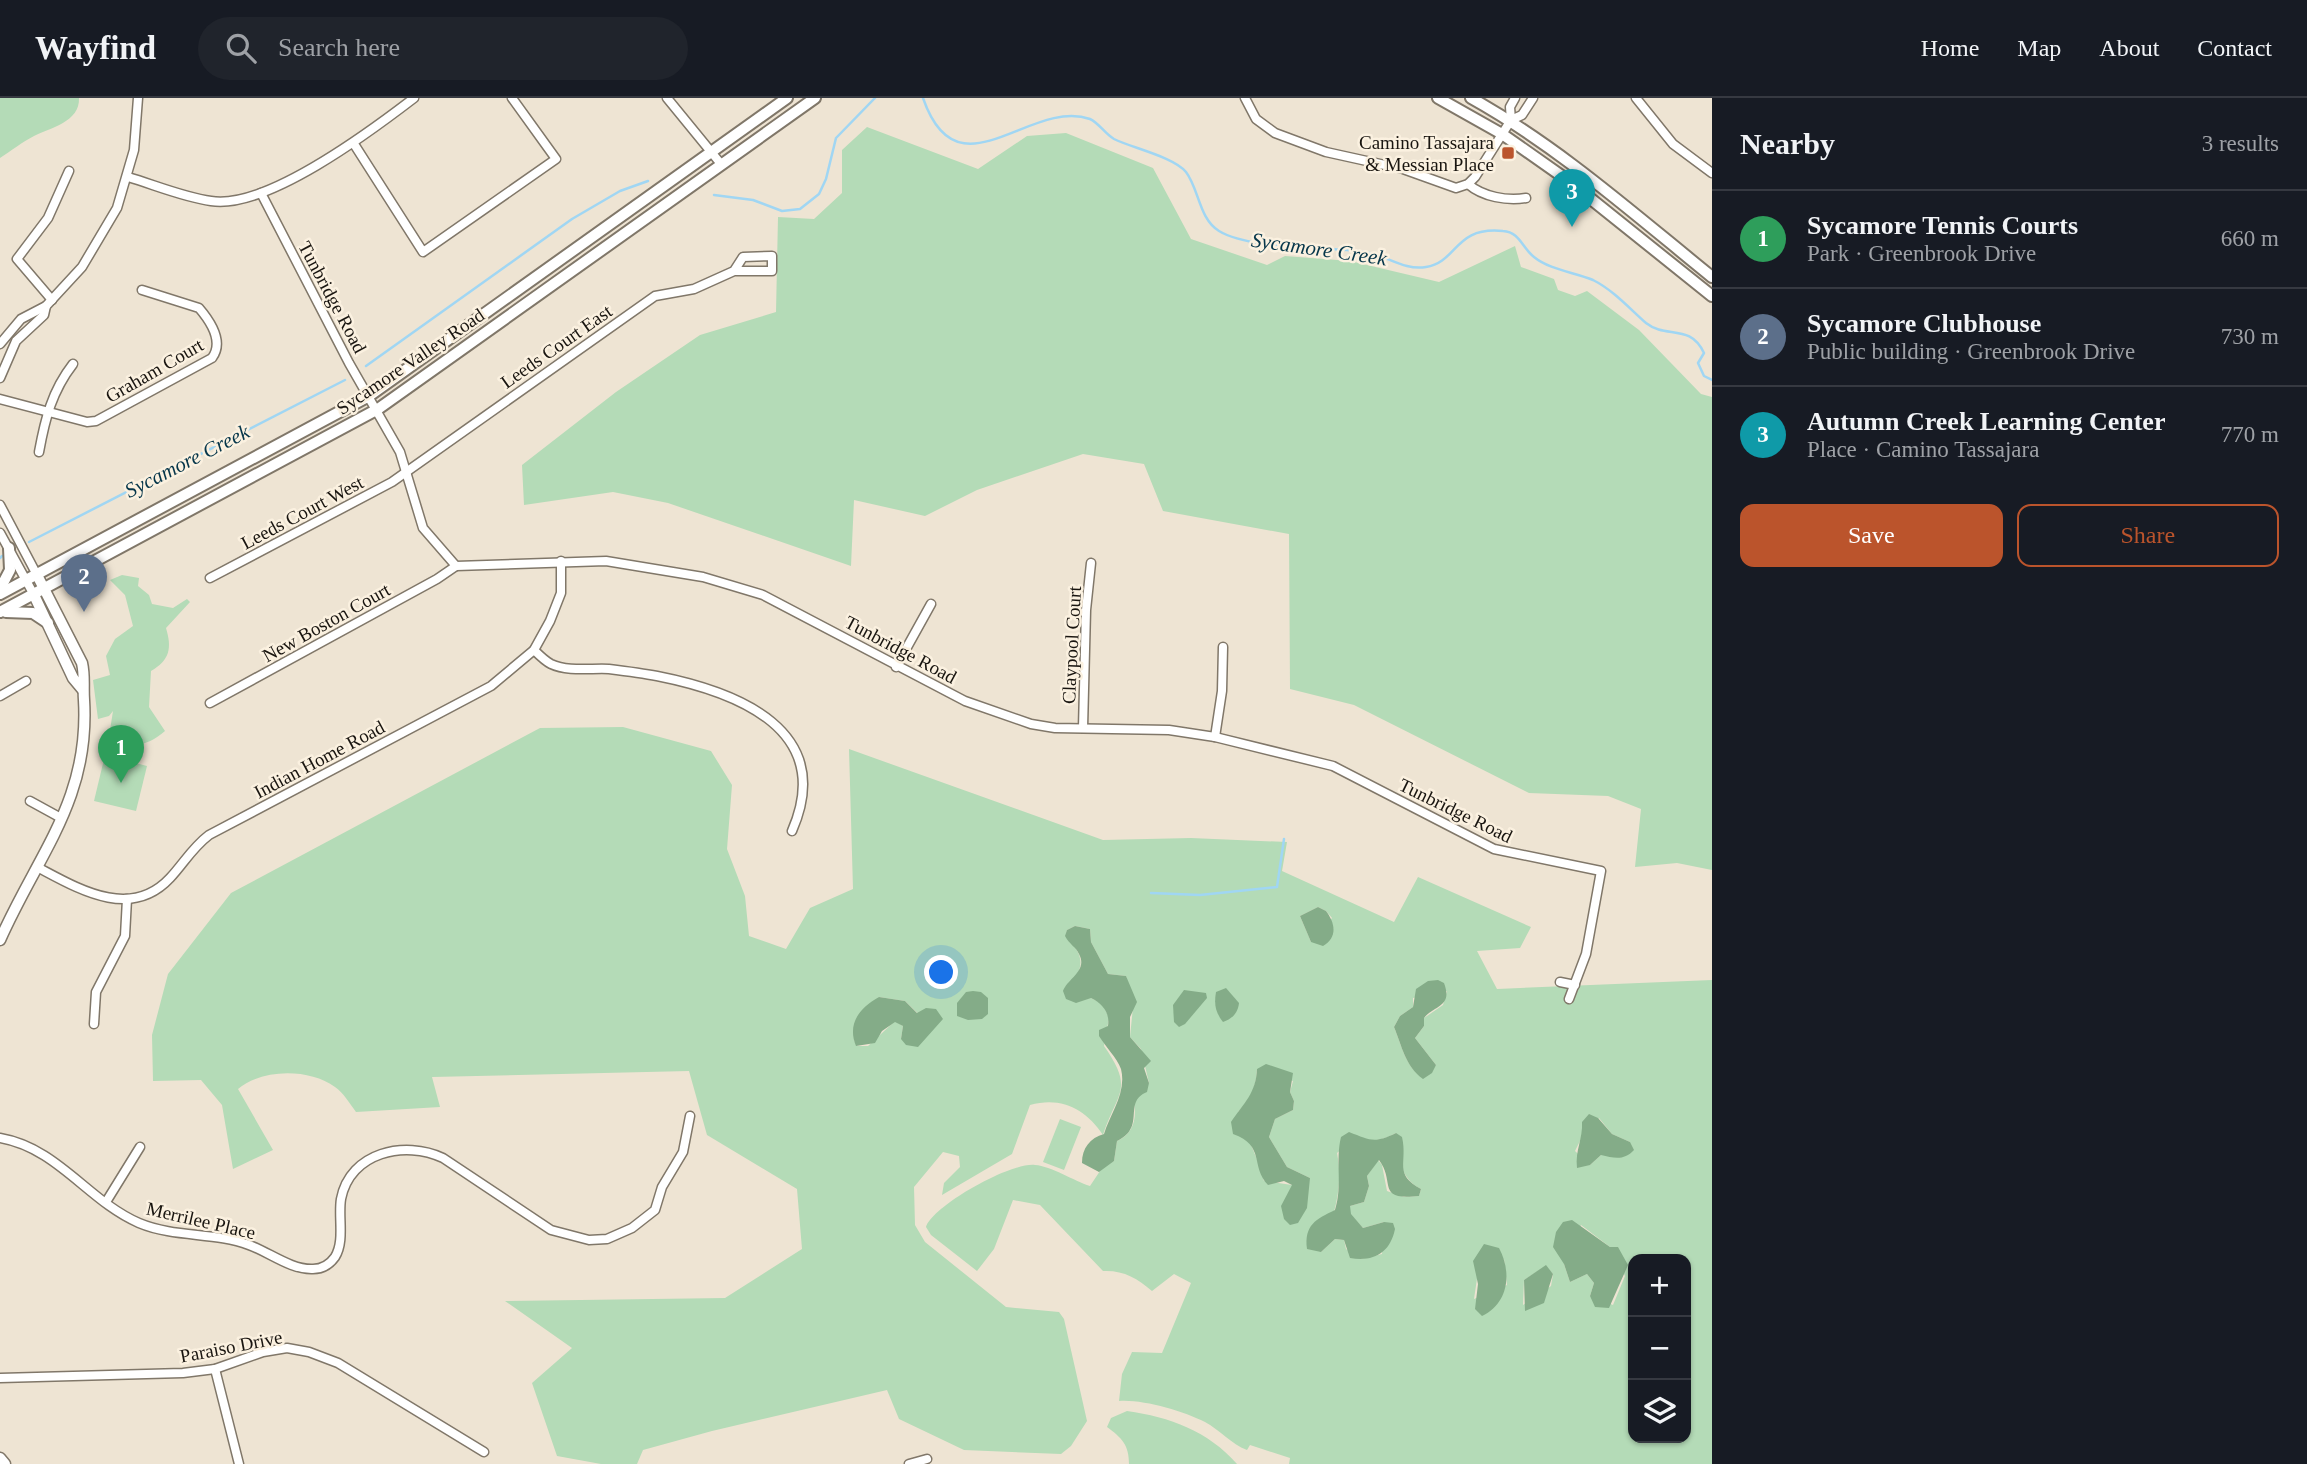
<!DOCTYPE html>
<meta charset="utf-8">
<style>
body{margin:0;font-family:Georgia,serif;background:#20242c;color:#f1f3f6}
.controls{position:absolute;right:21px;bottom:21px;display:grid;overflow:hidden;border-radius:14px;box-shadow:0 2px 5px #0004}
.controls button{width:63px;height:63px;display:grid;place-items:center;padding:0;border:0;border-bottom:2px solid #363941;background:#171b24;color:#f1f3f6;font:35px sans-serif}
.you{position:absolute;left:942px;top:875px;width:24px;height:24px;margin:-18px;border:5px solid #fff;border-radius:50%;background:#1a73e8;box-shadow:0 0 0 10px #1a73e833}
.badge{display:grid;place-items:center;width:46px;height:46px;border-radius:50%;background:#bb542c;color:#fff;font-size:23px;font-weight:700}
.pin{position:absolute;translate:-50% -58px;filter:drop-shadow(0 2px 4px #0008)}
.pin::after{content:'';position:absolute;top:37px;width:24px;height:21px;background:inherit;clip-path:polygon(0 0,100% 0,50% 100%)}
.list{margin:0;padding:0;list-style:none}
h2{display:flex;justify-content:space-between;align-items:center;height:91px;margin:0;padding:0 28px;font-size:30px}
h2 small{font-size:23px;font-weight:400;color:#9ea1a6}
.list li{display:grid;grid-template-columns:46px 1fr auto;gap:21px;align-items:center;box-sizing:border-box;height:98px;padding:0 28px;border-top:2px solid #363941}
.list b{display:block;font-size:26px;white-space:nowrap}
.list p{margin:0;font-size:23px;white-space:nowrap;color:#9ea1a6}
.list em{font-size:23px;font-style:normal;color:#9ea1a6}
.actions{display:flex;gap:14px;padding:21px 28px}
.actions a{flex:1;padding:16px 0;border:2px solid #bb542c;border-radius:14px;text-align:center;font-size:24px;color:#bb542c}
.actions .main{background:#bb542c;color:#fff}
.icon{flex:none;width:38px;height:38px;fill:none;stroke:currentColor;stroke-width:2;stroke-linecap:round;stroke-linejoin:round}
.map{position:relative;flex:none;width:1712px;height:1366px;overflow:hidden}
header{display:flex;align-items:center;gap:42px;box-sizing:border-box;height:98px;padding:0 35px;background:#171b24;border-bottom:2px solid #363941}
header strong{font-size:33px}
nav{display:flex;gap:38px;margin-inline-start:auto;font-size:24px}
.search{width:490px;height:63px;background:#20242c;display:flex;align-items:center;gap:18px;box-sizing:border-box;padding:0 24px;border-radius:38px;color:#9ea1a6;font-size:26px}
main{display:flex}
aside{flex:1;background:#171b24}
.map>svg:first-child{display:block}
</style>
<header>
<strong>Wayfind</strong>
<div class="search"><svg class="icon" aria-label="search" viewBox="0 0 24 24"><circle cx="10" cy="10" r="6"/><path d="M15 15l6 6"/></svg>Search here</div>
<nav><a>Home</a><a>Map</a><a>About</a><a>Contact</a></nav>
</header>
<main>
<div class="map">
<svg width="1712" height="1366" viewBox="0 0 1712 1366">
<rect width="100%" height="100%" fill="#eee4d3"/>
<g fill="#b4dbb7" fill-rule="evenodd">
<path d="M0,0h79c1,24 -29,30 -45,38 -12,6 -23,15 -34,22z"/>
<polygon points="867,29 978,71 1027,38 1066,35 1153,70 1191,141 1267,167 1285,158 1350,163 1439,184 1515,148 1521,169 1554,181 1558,192 1575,198 1587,193 1639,232 1701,296 1712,299 1712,772 1677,765 1635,769 1641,711 1608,698 1529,695 1354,607 1290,591 1289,436 1163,413 1144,366 1083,356 977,392 925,418 854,402 851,468 668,405 613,394 524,407 522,367 616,294 700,237 776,214 778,119 814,121 842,95 842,52"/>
<path d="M122,477l17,3 -1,8 11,9 3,9 21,4 14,-9 3,3 -24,26c6,20 4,32 -15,43l-2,36 16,24c-15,13 -32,19 -50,9l-5,-10 3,-19 -4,5 -11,3 -5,-39 17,-5 -4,-19 9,-17 18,-13 -8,-31 -15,-15z"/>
<path d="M623,629l88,24 21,34 -5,64 18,47 4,40 37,13 24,-41 43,-19 -4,-140 254,91 88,-2 96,4 -5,29 112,51 24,-45 113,50 -11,21 -43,3 20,38 215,-9v484h-423l1,-6 -40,-13 -3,5c-16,-6 -27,-20 -42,-28 -22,-11 -63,-23 -86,-21l3,-27 10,-22 30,1 29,-70 -17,-9 -22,17c-15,-13 -29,-21 -49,-20l-63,-66 -27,-5 -19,49 -17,22 -46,-36 -5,-8c8,-22 85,-65 109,-62 16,1 39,16 55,21l14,-21 10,-4 3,-20c16,-7 20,-22 17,-39l15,-19 -8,-34 -11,-12 3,-30 -7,-31 -18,-2 -17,-32 -1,-13 -15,-3 -8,4 -1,6c12,14 20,24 10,41l15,21 12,6 6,14 -5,28c31,44 13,46 -1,89 -17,-26 -42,-39 -73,-30l-18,49 -70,41 2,-12 16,-16 -1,-11 -16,-4 -29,35 1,38 10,17 81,65 53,5 5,7 23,102 -16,25 -10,8 -97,-4 -65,-31 -12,-29 -175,41 -69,19 -6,14h-36l-44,-8 -25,-73 40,-35 -67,-47 220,-3 77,-49 -5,-60 -90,-54 -18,-64 -257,6 8,30 -84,5c-6,-8 -13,-20 -21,-25 -26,-19 -74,-18 -97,2l35,61 -40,19 -11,-64 -21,-25 -48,1 -1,-46 16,-61 63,-81 309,-165zM1318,809l8,4 6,7 -21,24 -11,-26zM1447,893l-4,14 -19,13v8l-9,12 21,27 -13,13c-18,-12 -21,-32 -29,-51l6,-11 13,-9v-9zM879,899l26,4 27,26 -5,8 -26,4 2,-13 -8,-5 -27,25h-11l-3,-6zM1257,971l36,12 -3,11 4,9 -1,9 -18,9 -6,18 18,30 23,11 -18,7 -28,-4c-6,-24 -18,-45 -26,-69 13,-14 18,-24 19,-43zM1599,1020l13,16 18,8 -29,13 -11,10 -15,-14 8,-16zM1396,1035c4,24 2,44 25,56l-2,7 -15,1 -17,-6 -5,-26 -4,-5 -11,16 2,10 -5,16 -14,4v8l13,14 21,-6 -2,32 -22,5 -14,-10 -2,-9 -9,-1 -14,13c12,-34 23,-63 16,-99l20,-17c13,8 26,4 39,-3zM1581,1127l29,22 15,29 -12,29 -23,-9 4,-13 -7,-9 -17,8 -6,-18zM1504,1161l3,26 -33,14 4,-27zM1633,1161h53v179h-53zM1546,1168l7,8 -2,12 -28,19 1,-25z"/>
<polygon points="105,657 147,668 136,713 94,703"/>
<polygon points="1060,1021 1081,1029 1064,1072 1043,1064"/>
<path d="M1127,1313c43,6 81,20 110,53h-108c0,-19 -7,-26 -22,-37l4,-9z"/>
</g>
<g fill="#84ac88">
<path d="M1318,809l8,4c9,12 12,26 -3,35l-12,-4 -11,-26z"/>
<path d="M1075,828l15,3 1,13 17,32 18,2 11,26 -7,15v20l21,24 -7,7 5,15 -2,9c-25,10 0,35 -30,49l-3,20 -15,11 -17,-9c0,-15 8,-25 22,-29 6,-20 23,-41 17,-65 -4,-11 -16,-23 -22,-33v-6l9,-4c2,-13 -5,-22 -17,-28l-15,5 -10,-4 -3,-8c5,-13 25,-20 16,-37 -3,-7 -10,-10 -14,-18l2,-6z"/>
<path d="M1438,882l6,3c9,24 -9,22 -20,35v8l-9,12 21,27 -4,8 -9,6c-18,-13 -21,-33 -29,-52l6,-11 13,-9 3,-18 12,-8z"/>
<path d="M1226,890l13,15c-1,10 -7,16 -16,19 -8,-10 -9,-18 -7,-30z"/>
<polygon points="1184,892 1206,895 1207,900 1185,926 1179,929 1174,924 1173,907"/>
<polygon points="973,893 981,894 988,900 988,916 982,921 968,922 957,918 957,905 966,894"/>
<path d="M879,899l26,4 12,12 9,-5 10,1 7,10 -25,28 -12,-2 -5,-6 2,-13 -8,-4 -13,9 -7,12 -19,3c-9,-22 3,-38 23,-49z"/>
<path d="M1266,966l27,9 -3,19 4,9 -1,9 -18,9 -6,18 18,30 23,11 -3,30 -9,15 -8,2 -6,-6 -3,-13 11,-21 -8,-4 -16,4c-18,-19 -2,-39 -35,-51l-2,-12c13,-19 25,-29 26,-53z"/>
<path d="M1589,1016l9,4 14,16 18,8 4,8c-10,11 -20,8 -33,5l-11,10 -13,3c-2,-18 6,-29 5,-46z"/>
<path d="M1349,1034c21,8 25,12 47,1l6,4c6,26 -9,37 19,52l-2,7c-44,5 -23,-14 -40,-36l-12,16 2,10 -5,16 -14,4 1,8 12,14 21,-6 9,1 2,6c-5,24 -21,33 -45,29l-6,-18 -9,-1 -14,13 -14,-3c-3,-24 9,-30 28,-39 8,-25 0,-49 6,-73z"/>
<polygon points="1572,1122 1610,1149 1618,1149 1628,1167 1609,1210 1595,1209 1590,1198 1594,1185 1587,1176 1570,1184 1564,1166 1553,1149 1556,1134 1563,1124"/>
<path d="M1484,1146l15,4c13,24 10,55 -17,68l-7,-7 3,-25 -5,-23z"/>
<polygon points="1546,1167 1553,1176 1544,1205 1525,1213 1524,1182"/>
</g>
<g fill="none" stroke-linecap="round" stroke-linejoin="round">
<g stroke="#a0d6f3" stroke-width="2.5">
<path d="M923,0c35,101 106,0 167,21 9,4 15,15 24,20 18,9 60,18 72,33 13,17 13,47 33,59 31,19 108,15 146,21 21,3 39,19 61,15 32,-5 28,-41 77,-36 17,1 19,17 31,26 16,13 40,15 59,23 20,10 36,28 53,43 20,16 44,0 58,30l-6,10 6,13 8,4"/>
<polyline points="714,97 753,102 782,113 800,111 819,96 826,81 836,40 875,0"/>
<polyline points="366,268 572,121 620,93 648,83"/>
<polyline points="29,444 345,282"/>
<polyline points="0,460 2,458"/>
<polyline points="1151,795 1200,797 1277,789 1284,741"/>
</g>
<defs>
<g id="minor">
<polyline points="667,0 721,66"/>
<polyline points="1245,0 1256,21 1275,35 1326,54 1403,71 1456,90 1468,86 1475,79 1511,22 1522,17 1533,0"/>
<polyline points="1636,0 1673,46 1712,75"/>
<polyline points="1511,22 1510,9 1515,0"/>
<polyline points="354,46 423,154 556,61 512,0"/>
<path d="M128,79c27,8 55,20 83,24 55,9 160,-70 203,-103"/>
<path d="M1468,86c15,13 39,17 58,14"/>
<polyline points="261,95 349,265 400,354 423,430 456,468 606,463 703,479 763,497 965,603 1031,626 1055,630 1169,632 1215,639 1333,668 1494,751 1601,773 1586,856 1569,901"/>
<polyline points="52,202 17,161 48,120 69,73"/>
<polyline points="0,246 21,221 46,208"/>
<polyline points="0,280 16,243 44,217 46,208 82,169 117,110 134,52 138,0"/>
<path d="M0,301l87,23 9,-1 116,-63c12,-16 -1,-36 -13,-50l-57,-18"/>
<path d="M39,354c6,-33 13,-61 34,-88"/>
<polyline points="0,407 37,477"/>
<polyline points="0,435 34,497"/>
<polyline points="210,480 392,384 655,198 694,191 734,173 772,173 772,158 743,159 734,173"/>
<path d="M534,552c5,5 11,11 17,14 17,8 40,4 58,5 16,2 32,4 48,7 81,16 179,54 135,155"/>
<polyline points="896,569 931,506"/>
<polyline points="0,598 26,583"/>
<polyline points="210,605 437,481 456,468"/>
<polyline points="1083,630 1086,512 1091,465"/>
<polyline points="1215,639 1222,593 1223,549"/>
<polyline points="30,703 61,720"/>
<path d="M37,769c40,21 93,54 133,11 14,-15 22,-30 39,-43l282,-149 43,-36 16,-29 11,-28v-32"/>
<polyline points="1560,884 1575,887"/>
<polyline points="94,926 96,894 125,838 127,801"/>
<path d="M0,1040c58,10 88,63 139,85 36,15 75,9 110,22 20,7 42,25 64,24 9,0 17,-5 22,-12 10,-16 3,-40 6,-58 9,-47 64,-59 102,-41l108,72 38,10 18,-1 25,-11 23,-18 7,-23 21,-35 7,-36"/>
<polyline points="106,1104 140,1049"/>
<polyline points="215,1271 239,1366"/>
<polyline points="0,1280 183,1275 215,1271 263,1254 287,1250 309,1254 338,1265 484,1354"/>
<polyline points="909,1366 927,1361"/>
</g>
<g id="tertiary">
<polyline points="34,497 73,580 83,592"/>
<path d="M0,842c38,-86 90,-140 84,-240 -1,-13 1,-24 -2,-37l-45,-88"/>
<polyline points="0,1360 5,1366"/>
</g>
<g id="secondary">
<polyline points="1438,0 1502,36 1566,81 1712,198"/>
<path d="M1471,0c88,49 163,116 241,179"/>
<polyline points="0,491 10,472 9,450"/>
<polyline points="0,496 369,298 787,0"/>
<polyline points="0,514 378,311 815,0"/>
<polyline points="6,514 33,515 48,525"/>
</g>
</defs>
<use href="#minor" stroke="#807769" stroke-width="11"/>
<use href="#tertiary" stroke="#807769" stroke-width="13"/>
<use href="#secondary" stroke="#807769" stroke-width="14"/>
<use href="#minor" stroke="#fff" stroke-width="8"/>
<use href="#tertiary" stroke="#fff" stroke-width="10"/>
<use href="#secondary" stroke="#fff" stroke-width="10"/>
</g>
<rect fill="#bb542c" stroke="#fbf1e0" stroke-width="2.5" x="1501" y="48" width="14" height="14" rx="3.5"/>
<g text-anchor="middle" stroke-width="5" stroke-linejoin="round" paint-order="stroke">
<g font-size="19" fill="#191510" stroke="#fbf1e0" text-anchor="end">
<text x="1494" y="51">Camino Tassajara<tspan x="1494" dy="22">&amp; Messian Place</tspan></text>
</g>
<g font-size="19" fill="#191510" stroke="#fbf1e0">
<text transform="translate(333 199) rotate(62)" y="7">Tunbridge Road</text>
<text transform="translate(556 248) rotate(-35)" y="7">Leeds Court East</text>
<text transform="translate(410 263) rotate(-34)" y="7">Sycamore Valley Road</text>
<text transform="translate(154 272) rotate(-30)" y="7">Graham Court</text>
<text transform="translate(302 414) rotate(-28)" y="7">Leeds Court West</text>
<text transform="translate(326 524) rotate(-29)" y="7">New Boston Court</text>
<text transform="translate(1071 547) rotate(-87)" y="7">Claypool Court</text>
<text transform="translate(901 551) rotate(28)" y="7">Tunbridge Road</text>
<text transform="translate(319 661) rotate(-28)" y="7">Indian Home Road</text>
<text transform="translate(1456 712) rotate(26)" y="7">Tunbridge Road</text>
<text transform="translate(201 1122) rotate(13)" y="7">Merrilee Place</text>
<text transform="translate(231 1248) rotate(-11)" y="7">Paraiso Drive</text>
</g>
<g font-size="21" font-style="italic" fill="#06364a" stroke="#fbf1e0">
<text transform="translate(1319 151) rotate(8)" y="7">Sycamore Creek</text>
<text transform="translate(187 363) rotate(-27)" y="7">Sycamore Creek</text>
</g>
</g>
</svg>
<div class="controls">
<button>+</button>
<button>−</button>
<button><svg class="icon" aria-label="layers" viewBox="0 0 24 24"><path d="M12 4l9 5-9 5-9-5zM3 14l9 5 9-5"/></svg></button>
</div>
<div class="you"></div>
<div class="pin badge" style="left:121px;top:685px;background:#2e9e5b">1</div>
<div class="pin badge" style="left:84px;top:514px;background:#5c6f8a">2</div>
<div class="pin badge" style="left:1572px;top:129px;background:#0f9aa8">3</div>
</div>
<aside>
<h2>Nearby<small>3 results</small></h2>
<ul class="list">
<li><span class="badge" style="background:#2e9e5b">1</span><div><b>Sycamore Tennis Courts</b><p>Park · Greenbrook Drive</p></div><em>660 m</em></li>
<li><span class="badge" style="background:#5c6f8a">2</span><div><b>Sycamore Clubhouse</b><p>Public building · Greenbrook Drive</p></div><em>730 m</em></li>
<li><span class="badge" style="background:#0f9aa8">3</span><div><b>Autumn Creek Learning Center</b><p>Place · Camino Tassajara</p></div><em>770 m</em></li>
</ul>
<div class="actions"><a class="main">Save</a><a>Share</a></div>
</aside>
</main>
